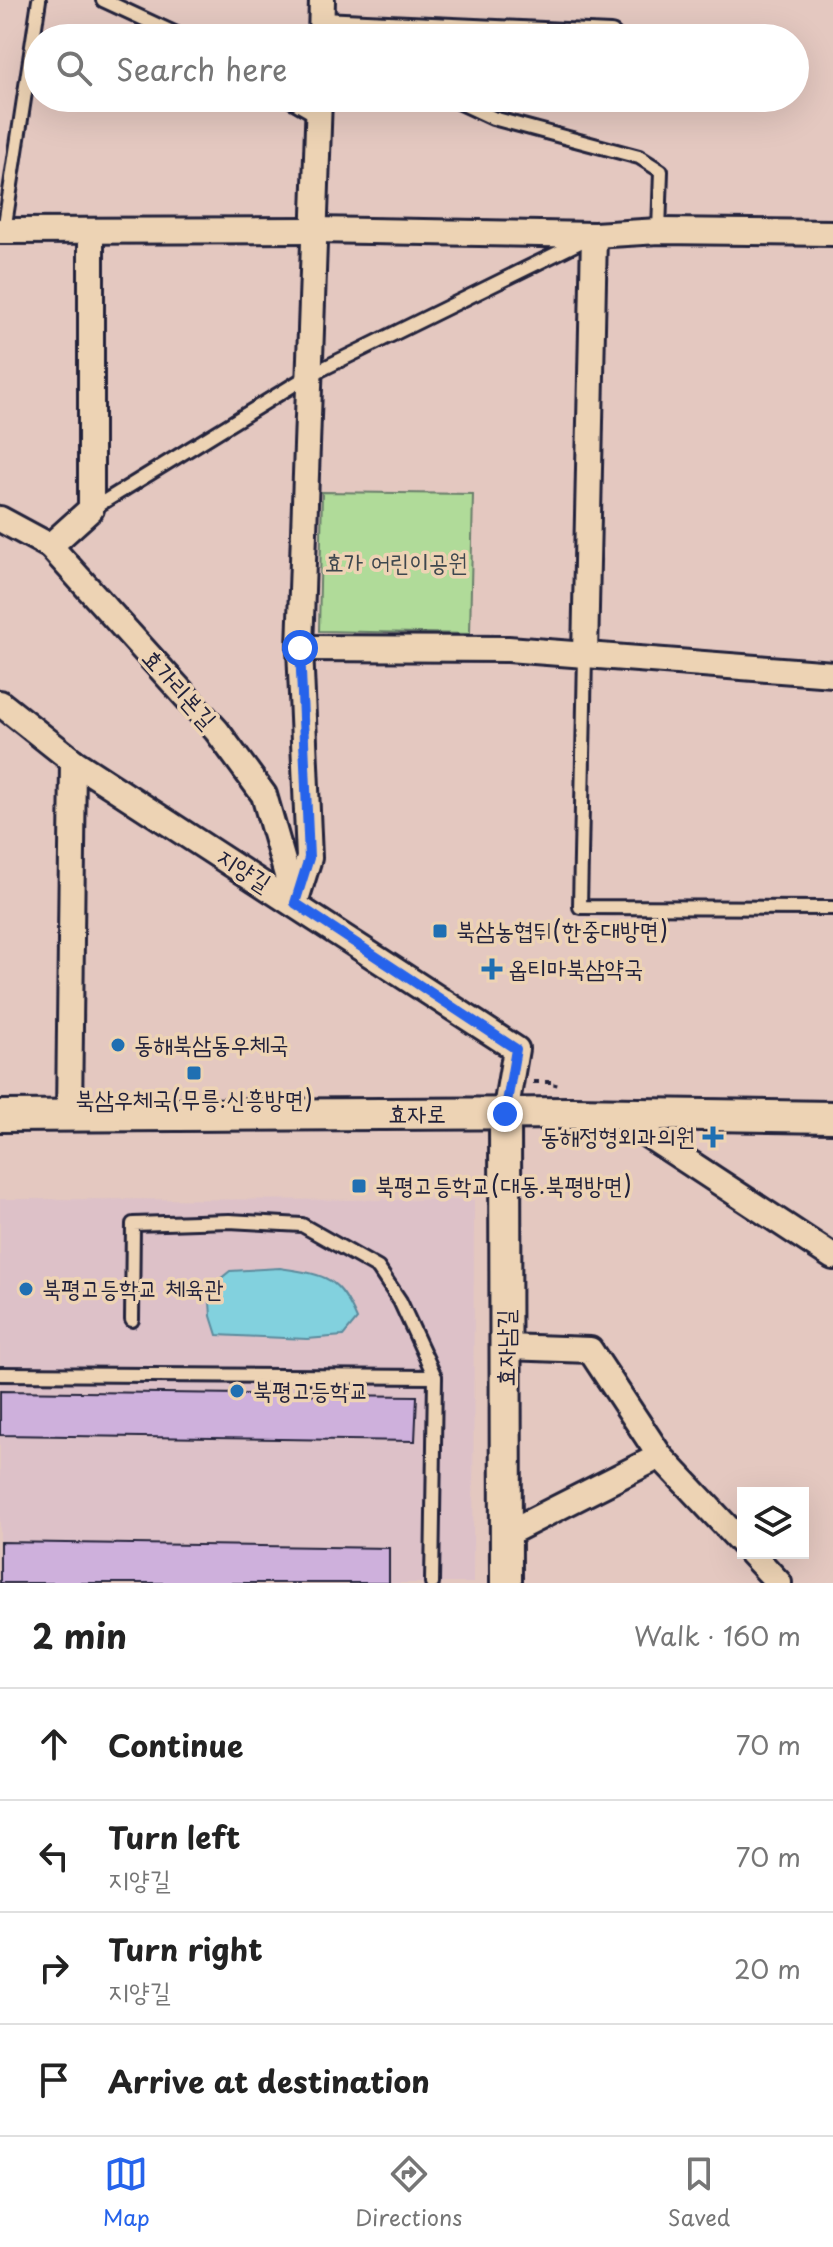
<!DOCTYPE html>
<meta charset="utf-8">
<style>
body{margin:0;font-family:"Playpen Sans","Poor Story",sans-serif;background:#f2f2f2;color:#222}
.controls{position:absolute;right:24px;bottom:24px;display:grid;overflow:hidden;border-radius:0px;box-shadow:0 8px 32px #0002}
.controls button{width:72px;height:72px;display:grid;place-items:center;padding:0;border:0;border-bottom:2px solid #e0e0e0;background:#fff;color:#222;font:40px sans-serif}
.stop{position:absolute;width:24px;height:24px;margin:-18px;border:6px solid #2563eb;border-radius:50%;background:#fff}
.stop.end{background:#2563eb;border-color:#fff;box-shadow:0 2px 8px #0008}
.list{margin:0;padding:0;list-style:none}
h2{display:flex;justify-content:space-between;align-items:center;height:104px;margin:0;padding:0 32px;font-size:34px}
h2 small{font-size:26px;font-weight:400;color:#767676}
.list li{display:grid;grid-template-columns:52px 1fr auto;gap:24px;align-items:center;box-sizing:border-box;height:112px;padding:0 32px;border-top:2px solid #e0e0e0}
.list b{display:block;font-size:30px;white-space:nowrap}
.list p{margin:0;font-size:26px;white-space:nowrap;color:#767676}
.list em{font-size:26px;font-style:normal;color:#767676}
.icon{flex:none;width:44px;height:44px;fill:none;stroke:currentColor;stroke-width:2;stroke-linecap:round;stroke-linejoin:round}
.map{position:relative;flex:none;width:833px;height:1583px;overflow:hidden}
.search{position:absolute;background:#fff;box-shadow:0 8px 32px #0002;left:24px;right:24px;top:24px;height:88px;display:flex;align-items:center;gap:20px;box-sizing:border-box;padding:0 28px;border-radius:44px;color:#767676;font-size:30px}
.sheet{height:552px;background:#fff}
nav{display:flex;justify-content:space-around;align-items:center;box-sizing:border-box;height:112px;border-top:2px solid #e0e0e0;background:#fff;font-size:22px;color:#767676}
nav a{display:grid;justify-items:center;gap:4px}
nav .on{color:#2563eb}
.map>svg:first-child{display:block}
</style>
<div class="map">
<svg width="833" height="1583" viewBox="0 0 833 1583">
<rect width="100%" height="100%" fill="#e4c8c0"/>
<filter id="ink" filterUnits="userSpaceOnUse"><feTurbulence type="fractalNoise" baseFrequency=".0125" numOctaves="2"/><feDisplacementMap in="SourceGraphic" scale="16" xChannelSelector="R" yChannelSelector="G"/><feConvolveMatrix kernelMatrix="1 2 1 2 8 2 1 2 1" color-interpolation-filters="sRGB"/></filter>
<g filter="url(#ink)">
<polygon fill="#ddc1c8" points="0,1199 474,1200 473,1583 0,1583"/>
<polygon fill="#b0db99" stroke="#697e6a" stroke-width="2" points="322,492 473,494 470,634 319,631"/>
<path fill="#82d1de" stroke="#5c8b9d" stroke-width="2" d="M280,1268c45,7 58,7 77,51l-14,17 -36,3 -90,-4 -6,-19 -2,-28 21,-17z"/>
<g fill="#ceb0dc" stroke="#22223b" stroke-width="2">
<polygon points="0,1391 417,1396 415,1441 0,1435"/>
<polygon points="0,1542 389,1548 389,1583 0,1583"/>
</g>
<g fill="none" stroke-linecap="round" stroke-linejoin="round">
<defs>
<g id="service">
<polyline points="103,0 185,38"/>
<polyline points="287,98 318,116"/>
<polyline points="450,98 493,118 639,157 661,171 659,231"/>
<polyline points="4,231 39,0"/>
<polyline points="92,509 308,376 584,240"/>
<polyline points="585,655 580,907 833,908"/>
<polyline points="132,1320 133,1224 229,1221 302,1225 378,1268 400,1301 435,1377 432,1583"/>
<polyline points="0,1374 435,1377"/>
</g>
<g id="minor">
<polyline points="322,25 610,38"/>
<polyline points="321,38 322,0"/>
<polyline points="0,231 315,230 594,235 659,231 833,233"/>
<polyline points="0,519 50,546 217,731 264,795 295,903"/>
<polyline points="50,546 91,509 91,233"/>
<polyline points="300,648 508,649 833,674"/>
<polyline points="585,655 594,235"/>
<polyline points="0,703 73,761 516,1049 505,1114"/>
<polyline points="295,903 309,858 300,648 319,98"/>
<polyline points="617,1115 833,1257"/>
<polyline points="69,1116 73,761"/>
<polyline points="506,1347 590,1350 660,1456"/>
<polyline points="506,1534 660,1456 743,1544"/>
<polyline points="751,1553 779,1583"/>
</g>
<g id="tertiary">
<polyline points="505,1114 506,1583"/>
<polyline points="0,1116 572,1113 833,1117"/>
</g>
</defs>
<use href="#service" stroke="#22223b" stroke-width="18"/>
<use href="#minor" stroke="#22223b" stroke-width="30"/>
<use href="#tertiary" stroke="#22223b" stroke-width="36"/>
<polyline stroke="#22223b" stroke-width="4" stroke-dasharray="6 6" stroke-linecap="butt" points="533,1082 556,1082 555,1086"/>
<use href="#service" stroke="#edd3b4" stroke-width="12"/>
<use href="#minor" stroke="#edd3b4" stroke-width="24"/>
<use href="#tertiary" stroke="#edd3b4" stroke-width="30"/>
</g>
</g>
<g fill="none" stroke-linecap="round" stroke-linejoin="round" filter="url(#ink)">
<polyline stroke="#2563eb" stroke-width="10" points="300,648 309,858 295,903 516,1049 505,1114"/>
</g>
<g fill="#1f6fb2" stroke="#edd3b4" stroke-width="3">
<rect x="432" y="923" width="16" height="16" rx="4"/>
<path d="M488 957h8v8h8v8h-8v8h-8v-8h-8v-8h8z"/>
<circle cx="118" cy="1045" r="8"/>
<rect x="186" y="1065" width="16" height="16" rx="4"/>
<path d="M709 1125h8v8h8v8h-8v8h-8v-8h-8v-8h8z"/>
<rect x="351" y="1178" width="16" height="16" rx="4"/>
<circle cx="26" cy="1289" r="8"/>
<circle cx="237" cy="1391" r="8"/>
</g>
<g text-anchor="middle" stroke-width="7" stroke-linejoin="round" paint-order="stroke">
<g font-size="24" fill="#3e474e" stroke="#edd3b4">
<text x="396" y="571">효가 어린이공원</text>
</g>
<g font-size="24" fill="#22223b" stroke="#edd3b4">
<text transform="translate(179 689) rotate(48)" y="8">효가리본길</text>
<text transform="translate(244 870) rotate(33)" y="8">지양길</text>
<text x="417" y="1122">효자로</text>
<text transform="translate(506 1348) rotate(-90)" y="8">효자남길</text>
</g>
<g font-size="24" fill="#22223b" stroke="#edd3b4" text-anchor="start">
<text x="456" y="939">북삼농협뒤(한중대방면)</text>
<text x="508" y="977">옵티마북삼약국</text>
<text x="134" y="1053">동해북삼동우체국</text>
<text x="194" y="1108" text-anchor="middle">북삼우체국(무릉.신흥방면)</text>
<text x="695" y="1145" text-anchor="end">동해정형외과의원</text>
<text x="375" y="1194">북평고등학교(대동.북평방면)</text>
<text x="42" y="1297">북평고등학교 체육관</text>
<text x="253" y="1399">북평고등학교</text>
</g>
</g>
</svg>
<div class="controls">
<button><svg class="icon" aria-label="layers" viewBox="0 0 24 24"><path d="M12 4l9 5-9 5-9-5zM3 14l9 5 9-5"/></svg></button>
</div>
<div class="stop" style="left:300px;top:648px"></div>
<div class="stop end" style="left:505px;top:1114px"></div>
<div class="search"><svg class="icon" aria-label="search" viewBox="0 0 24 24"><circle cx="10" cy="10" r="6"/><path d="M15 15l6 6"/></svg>Search here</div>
</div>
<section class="sheet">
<h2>2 min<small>Walk · 160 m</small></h2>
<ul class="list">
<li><svg class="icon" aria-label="ahead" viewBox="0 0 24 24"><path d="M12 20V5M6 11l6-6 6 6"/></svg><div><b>Continue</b></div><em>70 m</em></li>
<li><svg class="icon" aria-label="left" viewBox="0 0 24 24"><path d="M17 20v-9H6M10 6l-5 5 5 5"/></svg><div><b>Turn left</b><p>지양길</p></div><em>70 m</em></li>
<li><svg class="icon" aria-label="right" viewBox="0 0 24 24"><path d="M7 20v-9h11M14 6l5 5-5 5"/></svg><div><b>Turn right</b><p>지양길</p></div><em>20 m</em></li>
<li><svg class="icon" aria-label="arrive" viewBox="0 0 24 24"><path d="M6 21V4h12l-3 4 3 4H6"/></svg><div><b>Arrive at destination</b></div></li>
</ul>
</section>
<nav>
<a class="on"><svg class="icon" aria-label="map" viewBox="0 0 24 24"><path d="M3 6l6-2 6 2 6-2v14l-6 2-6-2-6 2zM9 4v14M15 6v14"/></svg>Map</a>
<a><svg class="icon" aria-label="directions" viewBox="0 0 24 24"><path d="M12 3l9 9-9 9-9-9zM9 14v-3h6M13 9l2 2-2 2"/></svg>Directions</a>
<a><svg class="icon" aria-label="saved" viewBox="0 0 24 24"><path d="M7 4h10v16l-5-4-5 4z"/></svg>Saved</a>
</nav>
